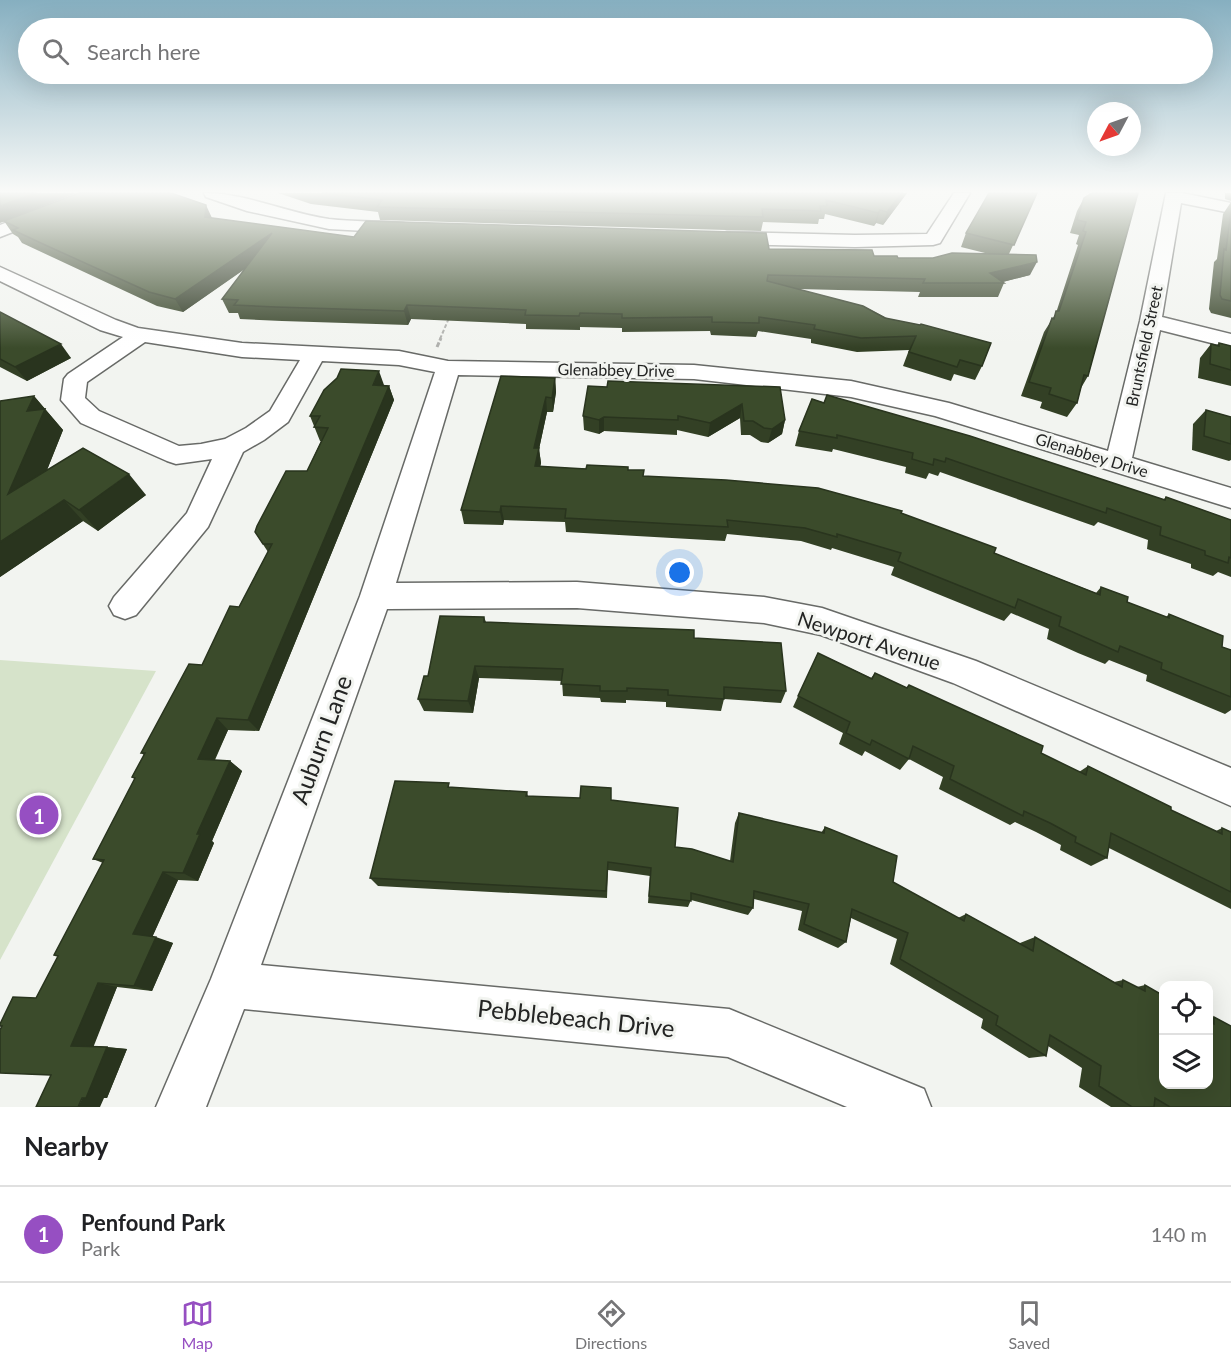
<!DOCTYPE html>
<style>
body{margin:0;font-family:Lato,sans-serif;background:#f6f6f6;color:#202124}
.controls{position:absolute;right:18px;bottom:18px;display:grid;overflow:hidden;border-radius:12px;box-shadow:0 6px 24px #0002}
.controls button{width:54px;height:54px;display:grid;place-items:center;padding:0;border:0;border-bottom:2px solid #e0e0e0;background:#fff;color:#202124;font:30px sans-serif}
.compass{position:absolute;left:1087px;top:102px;width:54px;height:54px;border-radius:50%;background:#fff;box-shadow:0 6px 24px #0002;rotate:229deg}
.you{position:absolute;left:680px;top:573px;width:21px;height:21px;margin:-15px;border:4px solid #fff;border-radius:50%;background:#1a73e8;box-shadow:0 0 0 9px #1a73e833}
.badge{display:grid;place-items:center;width:39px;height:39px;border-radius:50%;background:#964fc2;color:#fff;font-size:20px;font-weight:700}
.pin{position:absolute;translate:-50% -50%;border:3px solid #fff;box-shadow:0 2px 6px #0006}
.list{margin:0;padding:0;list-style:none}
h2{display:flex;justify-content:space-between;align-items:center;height:78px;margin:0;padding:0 24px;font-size:26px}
h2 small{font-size:20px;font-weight:400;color:#757577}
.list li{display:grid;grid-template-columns:39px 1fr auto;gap:18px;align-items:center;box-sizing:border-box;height:96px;padding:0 24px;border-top:2px solid #e0e0e0}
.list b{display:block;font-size:22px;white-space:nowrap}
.list p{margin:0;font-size:20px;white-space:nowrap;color:#757577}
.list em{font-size:20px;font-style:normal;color:#757577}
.icon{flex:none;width:33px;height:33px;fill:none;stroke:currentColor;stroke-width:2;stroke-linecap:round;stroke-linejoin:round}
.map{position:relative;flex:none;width:1231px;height:1107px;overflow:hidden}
.search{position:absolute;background:#fff;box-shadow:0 6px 24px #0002;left:18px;right:18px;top:18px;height:66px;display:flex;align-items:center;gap:15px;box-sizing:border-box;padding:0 21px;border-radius:33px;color:#757577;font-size:22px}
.sheet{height:174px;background:#fff}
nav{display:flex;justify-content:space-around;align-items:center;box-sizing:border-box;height:84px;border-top:2px solid #e0e0e0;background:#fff;font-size:16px;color:#757577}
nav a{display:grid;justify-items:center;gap:3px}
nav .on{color:#964fc2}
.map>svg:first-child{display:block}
</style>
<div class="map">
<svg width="1231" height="1107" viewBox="0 0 1231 1107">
<rect width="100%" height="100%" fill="#f2f4f0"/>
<polygon fill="#d6e3ca" points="0,660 156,671 0,960"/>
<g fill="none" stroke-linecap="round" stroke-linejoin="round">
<defs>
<g id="minor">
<polygon points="82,193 104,193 102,197 0,237 0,225"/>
<path d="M204,193c42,0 83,20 125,26 25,3 50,2 74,4l6,1 3,4 -3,4 -6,1 -74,-4 -82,-18 -41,-14z"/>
<polygon points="954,193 970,193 940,243 933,245 855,247 727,244 720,242 718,238 720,234 727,232 855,235 927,234"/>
<path d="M1166,193h16l49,10v10l-50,-10 -19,114 69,17v14l-71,-18 -28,128 99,30v20l-296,-92 -84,-19 -157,-18 -236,-4 -62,208 181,-1 187,15 58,11 154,53 255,107v38l-278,-123 -132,-48 -57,-12 -187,-15 -190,1 -126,356 468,44 195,80 7,18h-84l-119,-50 -484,-48 -38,98h-50l55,-128 149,-383 75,-224 -36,-7 -77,-4 -34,61 -24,18 -21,12 -35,75 -72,88 -11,4 -11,-4 -5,-9 5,-9 73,-84 25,-54 -36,5 -9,-3 -86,-38 -20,-23 3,-21 4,-5 55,-37 -23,-7 -100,-49v-14l116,53 22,8 104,15 157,8 49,10 246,4 157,16 98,22 159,48 32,-130zM145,342l97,15 58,3 -30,51 -24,17 -21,11 -24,5 -22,2 -80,-35 -14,-13 2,-16z"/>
</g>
</defs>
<use href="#minor" stroke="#686a67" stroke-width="3"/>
<polyline stroke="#aeafac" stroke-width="2" stroke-dasharray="4 2" stroke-linecap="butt" points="440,339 449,318"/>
<polyline stroke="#aeafac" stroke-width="3" stroke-dasharray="5 2" stroke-linecap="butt" points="437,347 441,338"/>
<use href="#minor" fill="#fff" fill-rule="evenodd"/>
</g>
<g fill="#334025">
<polygon points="278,193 907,193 883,225 876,223 874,226 825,214 824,219 819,219 818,224 763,222 761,231 380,220 378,212 311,204"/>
<polygon points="1090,193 1138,193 1088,376 1081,388 1077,403 1067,417 1040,408 1042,402 1021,396 1044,332 1056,313 1078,245 1076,244 1079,235 1070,233 1077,211 1084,198 1089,195"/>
<polygon points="1225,193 1231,193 1231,201 1225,199"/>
<polygon points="1231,202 1231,318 1211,313 1209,309 1214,262 1217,259 1223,214"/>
<polygon points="1031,206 1009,254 1030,275 1003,282 1004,283 998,297 918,297 920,292 798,289 863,306 982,366 975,380 954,374 951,381 903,366 909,350 857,352 811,343 811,339 758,331 756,337 711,335 710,331 622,332 622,328 580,327 580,330 526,329 526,324 411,319 408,325 282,321 240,319 238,313 229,313 222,299 245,269 183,312 157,306 22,243 18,237 13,234 4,221 212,218 354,237 769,249 898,258 933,258 989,254 961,247 966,233"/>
<polygon points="0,312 71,358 27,381 0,367"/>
<polygon points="1219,343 1231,346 1231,386 1198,378 1200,358 1211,344 1217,345"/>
<polygon points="555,378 556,392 553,412 547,412 539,449 541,463 540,467 628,470 643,476 901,513 994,553 1096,593 1101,587 1127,602 1166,617 1169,614 1222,647 1231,650 1231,710 1225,714 1146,681 1147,675 1109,660 1105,664 1078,653 1047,639 1049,629 1011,613 1004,621 891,575 894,567 832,548 831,550 801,541 727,534 725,541 566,532 565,522 504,520 503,525 464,524 461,510"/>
<polygon points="384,385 389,386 394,400 259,731 228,730 215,760 230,761 242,771 212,841 214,843 198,881 178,880 152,937 173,943 152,991 117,987 93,1046 127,1049 107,1098 104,1098 51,1075 36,998 58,956 54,955 103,863 93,859 135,779 132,777 144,755 141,753 202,665 239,607 268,552 255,532 307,471 321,441 320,441 310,416"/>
<polygon points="607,387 780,387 785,420 782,434 768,443 761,442 750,435 741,435 740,418 708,437 677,430 677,435 604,431 599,434 584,430 583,416"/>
<polygon points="34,396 63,430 47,470 146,495 98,531 83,521 0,577"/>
<polygon points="812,399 1163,500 1166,497 1231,520 1231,577 1218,572 1213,576 1191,568 1191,564 1147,549 1148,540 1098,522 1094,526 940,472 938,476 929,473 926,479 905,473 906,467 833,449 832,452 795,446 799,431"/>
<polygon points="1206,410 1231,417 1231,460 1229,461 1192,450 1193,424"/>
<polygon points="484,617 486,622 694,638 786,691 781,703 724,699 721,711 666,707 666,702 626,700 626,703 601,702 600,698 563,696 562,681 479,678 473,713 424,711 418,699"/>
<polygon points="818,653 871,678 875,673 907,688 909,685 1041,753 1079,772 1088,766 1171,810 1216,831 1222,828 1231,832 1231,909 1109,848 1107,858 1091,866 1060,850 1061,845 1036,832 1015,822 1010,825 939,789 943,777 909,759 900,770 865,751 862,756 839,744 843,733 793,707"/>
<polygon points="451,787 527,792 528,796 611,800 675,847 730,861 735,823 739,813 821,833 825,827 893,882 958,918 966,914 1020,944 1020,943 1035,937 1114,982 1123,980 1137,987 1145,985 1209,1084 1209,1018 1214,1017 1231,1107 1111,1107 1079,1087 1082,1068 1048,1046 1046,1056 1029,1058 981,1028 983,1019 890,964 897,939 851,918 846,942 838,948 798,930 802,911 754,899 753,908 748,915 691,900 688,907 648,903 650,876 608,870 607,898 378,886 370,878"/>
</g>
<g fill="#29341e">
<polygon points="36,193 77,193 0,223 0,206"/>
<polygon points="902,193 907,193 883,225 887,212"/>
<polygon points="206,205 212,218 205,217"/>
<polygon points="880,210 876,223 874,226 878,213"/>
<polygon points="272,233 277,246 183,312 175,299"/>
<polygon points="1037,262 1030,275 998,283 990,273"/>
<polygon points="407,305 411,319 408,325 404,311"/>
<polygon points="61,344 71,358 27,381 15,367"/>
<polygon points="379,371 384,385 373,385"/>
<polygon points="555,378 556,392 553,412 552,398"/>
<polygon points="389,386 394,400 259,731 248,720"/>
<polygon points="34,396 63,430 29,515 8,494 27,411"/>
<polygon points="546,397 547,412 539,449 541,463 537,480 534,448"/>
<polygon points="742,404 740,418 708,437 710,423"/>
<polygon points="604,417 604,431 599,434 599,420"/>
<polygon points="785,420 782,434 768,443 772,429"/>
<polygon points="129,474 146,495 98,531 79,510"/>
<polygon points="64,500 83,521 0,577 0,542"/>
<polygon points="501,506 504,520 503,525 500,512"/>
<polygon points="475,666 479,678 473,713 468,701"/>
<polygon points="217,718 228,730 210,769 198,759"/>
<polygon points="230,761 242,771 212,841 214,843 198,881 183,873 197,834"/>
<polygon points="163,872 178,880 151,940 133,934"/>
<polygon points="156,937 173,943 152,991 134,986"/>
<polygon points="98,983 117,987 93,1048 71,1046"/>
<polygon points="107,1047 127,1049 107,1098 104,1098 100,1107 78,1107"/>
</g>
<g fill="#3b4b2b" stroke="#29341e" stroke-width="1.5">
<polygon points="0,193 36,193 0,206"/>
<polygon points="79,193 171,193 206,205 205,217 354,237 366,221 766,233 769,249 872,250 874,256 897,256 898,258 933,258 952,253 1036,255 1037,262 990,273 1004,283 923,283 925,279 768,275 767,281 863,306 885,318 920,325 921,324 991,343 982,366 960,360 957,367 909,352 916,336 861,338 814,329 815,325 759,317 759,323 712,322 712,317 622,318 622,314 580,313 579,316 525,315 526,310 407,305 404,311 276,307 234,305 238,300 222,299 272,233 175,299 149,292 43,244 13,230 18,228 4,221"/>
<polygon points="322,193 902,193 887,212 880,210 878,213 826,200 827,206 820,206 821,211 762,209 763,217 377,207 382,200"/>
<polygon points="989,193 1037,193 1014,245 966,233"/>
<polygon points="1092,193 1138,193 1088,376 1084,375 1077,403 1049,394 1051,388 1029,382 1052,318 1054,319 1056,311 1059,311 1086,232 1083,231 1086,222 1077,220 1084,198"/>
<polygon points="1231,210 1231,301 1222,299 1220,295 1224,249 1226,250"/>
<polygon points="0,312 61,344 15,367 0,359"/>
<polygon points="1219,343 1231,346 1231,370 1210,364 1211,344 1219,346"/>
<polygon points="341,369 379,371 373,385 389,386 248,720 217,718 198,759 230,761 197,834 200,834 183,873 163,872 133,934 156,937 134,986 98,983 71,1046 107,1047 86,1098 82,1098 78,1107 36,1107 51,1075 0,1073 0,1030 2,1026 0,1026 0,1024 13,997 36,998 58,956 54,955 104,860 93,859 135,778 132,777 145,753 141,753 189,664 202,665 230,606 239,607 272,544 263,544 255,532 257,526 286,471 307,471 328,428 314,427 320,416 310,416 324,390 337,378"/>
<polygon points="501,376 555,378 552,398 546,397 544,405 534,448 539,448 535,466 586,469 587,465 628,467 628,470 644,470 643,476 726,480 818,488 902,511 901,513 996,548 994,553 1100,595 1101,587 1128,597 1127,602 1169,618 1169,614 1223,636 1222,647 1231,650 1231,697 1161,669 1162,663 1120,646 1118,652 1059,626 1061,617 1018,599 1015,608 898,561 901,553 837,534 837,537 805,528 727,520 728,527 565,518 566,509 501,506 500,512 461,510"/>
<polygon points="608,381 780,387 785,420 772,429 764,428 753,421 744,421 742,404 710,423 678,416 678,420 604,417 599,420 583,416 588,386 607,387"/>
<polygon points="827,395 970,436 1165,500 1166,497 1231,520 1231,558 1229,557 1228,563 1205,555 1205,551 1160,535 1161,527 1107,508 1106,513 946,458 945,462 934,459 933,465 912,459 913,453 837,435 837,438 799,431 812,399 824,403"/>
<polygon points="34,396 27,411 45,409 8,494 83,448 129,474 79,510 64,500 0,542 0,401"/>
<polygon points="1206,410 1231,417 1231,444 1204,436"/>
<polygon points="440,616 484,617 484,622 694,630 694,638 781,643 786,691 724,687 724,699 668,695 668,690 627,688 627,691 600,691 600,686 561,684 563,669 475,666 468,701 418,699 424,676 428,676"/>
<polygon points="818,653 872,679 875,673 907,688 909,685 1043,746 1041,753 1086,775 1088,766 1171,807 1171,810 1222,834 1222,828 1231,832 1231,892 1111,833 1107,858 1075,842 1076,837 1050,823 1024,811 1023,816 950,779 954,766 913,746 909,759 872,740 870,745 846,733 850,722 798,696"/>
<polygon points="395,781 449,783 448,787 527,792 526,796 580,798 581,786 611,788 611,800 678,808 675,847 692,849 733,862 739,813 824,833 825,827 897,856 893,882 964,921 966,914 1033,951 1035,937 1122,987 1123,980 1145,991 1145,985 1164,996 1164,1084 1209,1084 1209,1021 1214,1024 1214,1017 1231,1026 1231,1107 1170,1107 1155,1098 1154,1107 1132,1107 1099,1086 1101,1066 1050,1035 1046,1056 996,1025 998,1016 900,959 908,933 852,909 846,942 804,924 809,904 754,891 753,908 691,893 691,901 649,896 651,868 608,862 606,891 370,878"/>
</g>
<linearGradient id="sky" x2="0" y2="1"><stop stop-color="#86afc0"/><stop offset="0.55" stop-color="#f9faf8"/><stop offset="1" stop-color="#f9faf8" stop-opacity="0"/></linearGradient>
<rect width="1231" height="348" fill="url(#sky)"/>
<g text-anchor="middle" stroke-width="6" stroke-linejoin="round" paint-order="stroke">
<g font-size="16" fill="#232423" stroke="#f2f4f0">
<text transform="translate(1144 346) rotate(-78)" y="6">Bruntsfield Street</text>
<text transform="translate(616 370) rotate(1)" y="6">Glenabbey Drive</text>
<text transform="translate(1092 455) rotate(17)" y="6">Glenabbey Drive</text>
</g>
<g font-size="20" fill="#232423" stroke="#f2f4f0">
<text transform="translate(869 641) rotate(18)" y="7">Newport Avenue</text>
</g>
<g font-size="24" fill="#232423" stroke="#f2f4f0">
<text transform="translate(322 740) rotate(-70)" y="8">Auburn Lane</text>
<text transform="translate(576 1019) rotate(6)" y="8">Pebblebeach Drive</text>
</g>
</g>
</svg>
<div class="controls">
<button><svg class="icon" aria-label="locate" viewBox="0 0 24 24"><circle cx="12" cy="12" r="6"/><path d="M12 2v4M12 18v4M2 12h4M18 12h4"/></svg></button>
<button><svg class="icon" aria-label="layers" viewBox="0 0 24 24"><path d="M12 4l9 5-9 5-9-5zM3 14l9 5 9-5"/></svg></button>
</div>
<svg class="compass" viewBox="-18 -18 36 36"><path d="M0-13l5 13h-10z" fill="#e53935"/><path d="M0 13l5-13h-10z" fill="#757577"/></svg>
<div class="you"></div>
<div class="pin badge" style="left:39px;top:815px">1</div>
<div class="search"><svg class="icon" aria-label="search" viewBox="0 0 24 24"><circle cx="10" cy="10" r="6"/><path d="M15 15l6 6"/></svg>Search here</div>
</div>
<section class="sheet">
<h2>Nearby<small></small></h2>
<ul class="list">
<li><span class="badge">1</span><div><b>Penfound Park</b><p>Park</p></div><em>140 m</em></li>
</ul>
</section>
<nav>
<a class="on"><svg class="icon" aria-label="map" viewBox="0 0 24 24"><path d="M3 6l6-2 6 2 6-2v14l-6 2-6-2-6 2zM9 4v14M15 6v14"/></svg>Map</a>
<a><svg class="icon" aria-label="directions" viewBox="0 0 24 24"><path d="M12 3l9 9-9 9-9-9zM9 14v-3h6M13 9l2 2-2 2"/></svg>Directions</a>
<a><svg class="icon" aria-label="saved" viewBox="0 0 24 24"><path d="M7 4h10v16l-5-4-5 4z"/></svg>Saved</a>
</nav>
